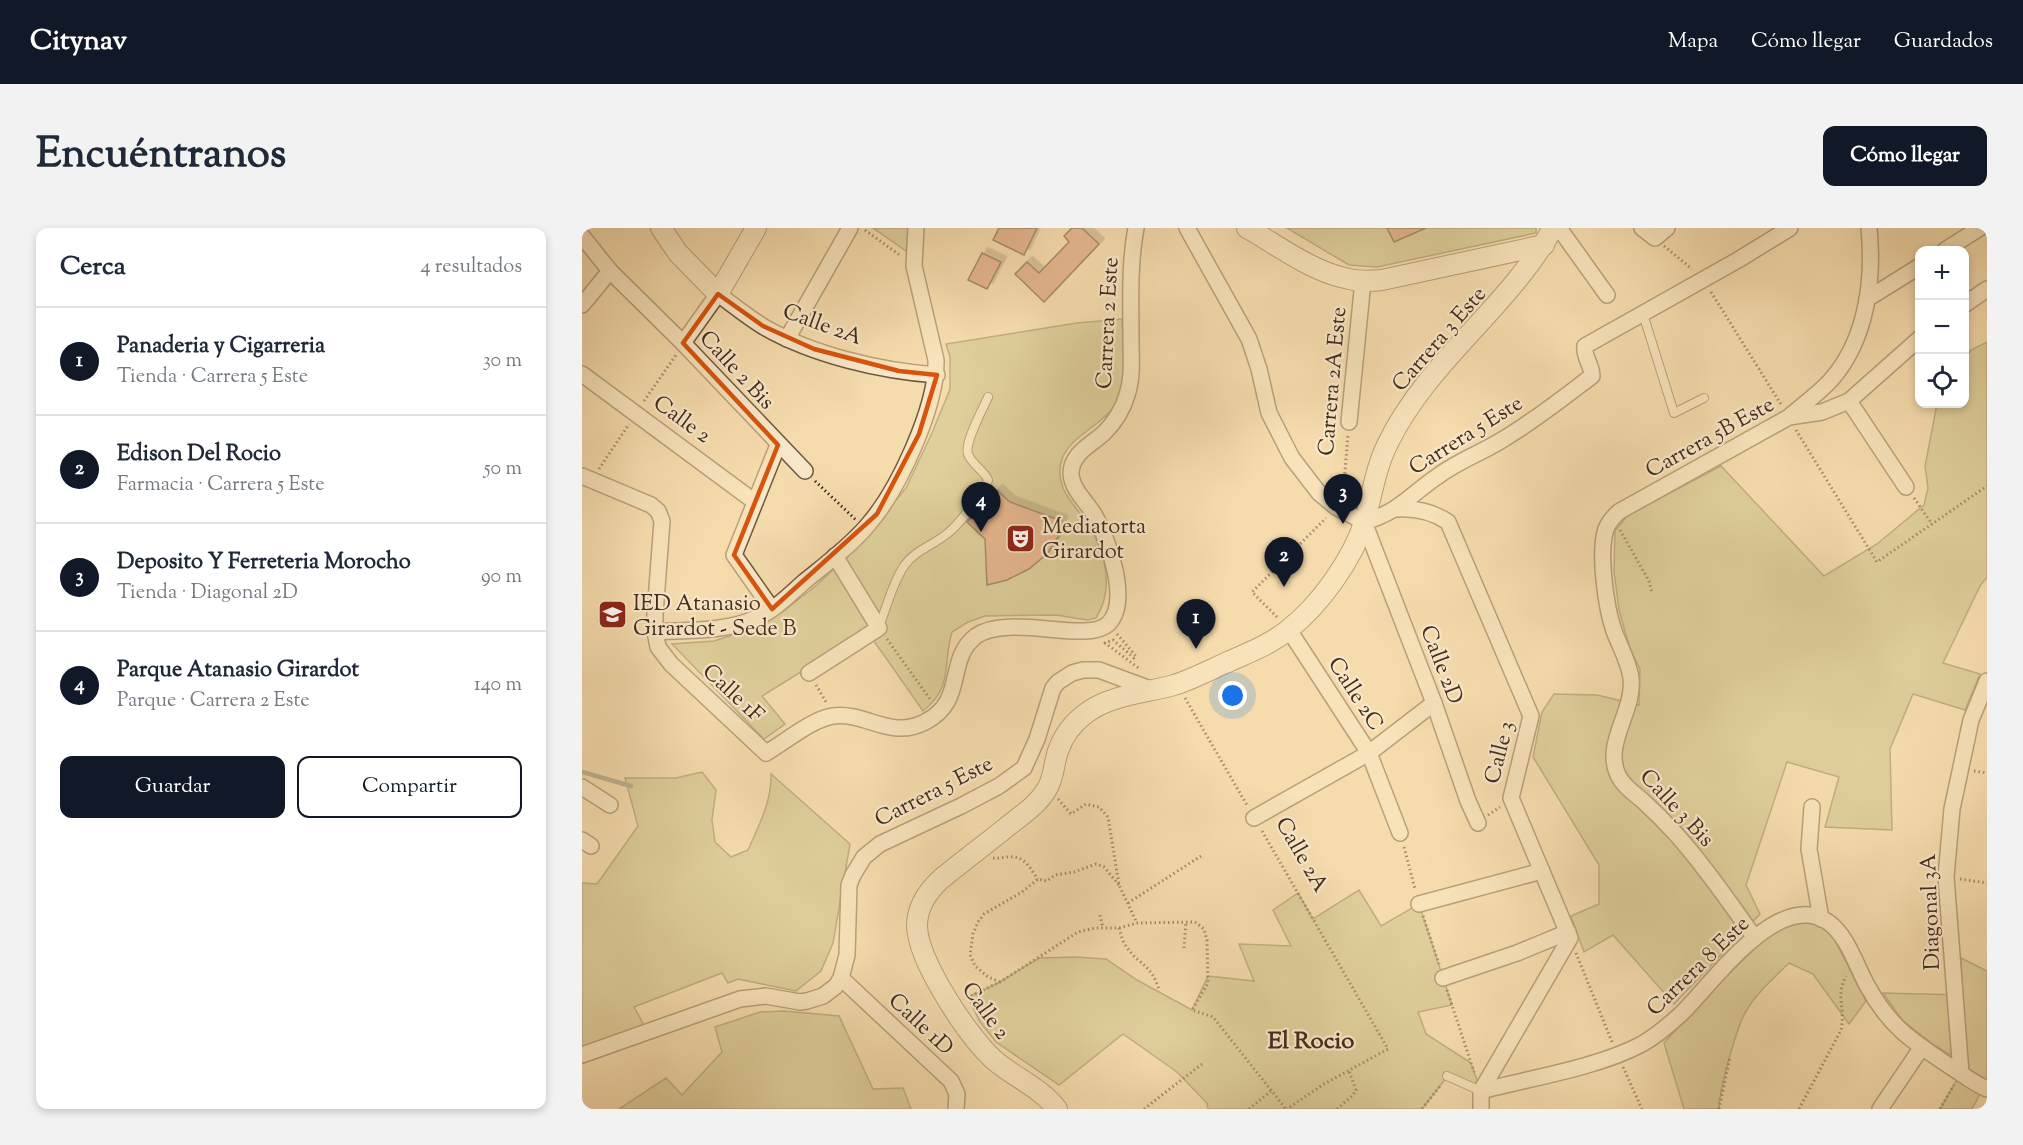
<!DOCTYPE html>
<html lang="es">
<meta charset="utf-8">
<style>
body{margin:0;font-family:"Sorts Mill Goudy",serif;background:#f2f2f3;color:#1f2937}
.controls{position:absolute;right:18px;top:18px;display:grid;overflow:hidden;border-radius:12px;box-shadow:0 3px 9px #0003}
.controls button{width:54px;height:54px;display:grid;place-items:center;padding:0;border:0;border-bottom:2px solid #e0e1e3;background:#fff;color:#1f2937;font:30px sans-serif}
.you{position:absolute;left:651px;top:468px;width:21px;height:21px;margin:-15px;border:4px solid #fff;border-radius:50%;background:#1a73e8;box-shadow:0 0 0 9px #1a73e833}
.badge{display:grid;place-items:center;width:39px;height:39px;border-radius:50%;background:#111827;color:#fff;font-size:20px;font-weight:700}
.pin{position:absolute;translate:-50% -50px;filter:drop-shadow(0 2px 3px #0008)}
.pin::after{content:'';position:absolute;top:32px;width:21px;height:18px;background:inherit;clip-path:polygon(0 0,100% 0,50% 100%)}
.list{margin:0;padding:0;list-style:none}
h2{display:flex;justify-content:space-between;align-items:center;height:78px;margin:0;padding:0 24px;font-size:26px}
h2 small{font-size:20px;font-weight:400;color:#747a83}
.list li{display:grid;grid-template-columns:39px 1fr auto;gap:18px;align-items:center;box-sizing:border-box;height:108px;padding:0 24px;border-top:2px solid #e0e1e3}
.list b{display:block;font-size:22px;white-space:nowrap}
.list p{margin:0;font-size:20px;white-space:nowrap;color:#747a83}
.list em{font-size:20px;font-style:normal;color:#747a83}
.actions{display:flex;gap:12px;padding:18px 24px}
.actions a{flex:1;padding:14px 0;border:2px solid #111827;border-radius:12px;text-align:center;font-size:21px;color:#111827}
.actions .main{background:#111827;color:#fff}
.icon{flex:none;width:33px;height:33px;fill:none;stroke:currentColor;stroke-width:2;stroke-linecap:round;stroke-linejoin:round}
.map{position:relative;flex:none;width:1405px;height:881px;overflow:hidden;border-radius:12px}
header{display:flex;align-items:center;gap:36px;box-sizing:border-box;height:84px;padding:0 30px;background:#111827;color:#fff}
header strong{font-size:28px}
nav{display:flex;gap:33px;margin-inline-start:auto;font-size:21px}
.intro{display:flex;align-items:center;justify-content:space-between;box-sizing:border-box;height:144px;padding:0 36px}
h1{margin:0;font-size:42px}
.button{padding:15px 27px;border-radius:12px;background:#111827;color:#fff;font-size:21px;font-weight:700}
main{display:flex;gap:36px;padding:0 36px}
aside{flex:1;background:#fff;border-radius:12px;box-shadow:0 3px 9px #0003}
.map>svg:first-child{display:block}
</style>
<header>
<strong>Citynav</strong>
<nav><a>Mapa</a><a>Cómo llegar</a><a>Guardados</a></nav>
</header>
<div class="intro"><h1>Encuéntranos</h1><a class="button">Cómo llegar</a></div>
<main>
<aside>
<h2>Cerca<small>4 resultados</small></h2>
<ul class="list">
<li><span class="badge">1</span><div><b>Panaderia y Cigarreria</b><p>Tienda · Carrera 5 Este</p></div><em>30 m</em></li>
<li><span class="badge">2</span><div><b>Edison Del Rocio</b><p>Farmacia · Carrera 5 Este</p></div><em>50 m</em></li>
<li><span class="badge">3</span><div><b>Deposito Y Ferreteria Morocho</b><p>Tienda · Diagonal 2D</p></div><em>90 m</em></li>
<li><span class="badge">4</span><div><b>Parque Atanasio Girardot</b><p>Parque · Carrera 2 Este</p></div><em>140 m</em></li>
</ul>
<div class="actions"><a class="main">Guardar</a><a>Compartir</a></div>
</aside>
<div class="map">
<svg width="1405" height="881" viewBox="0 0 1405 881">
<defs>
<filter id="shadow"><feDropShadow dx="5.5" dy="-5.5" stdDeviation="0" flood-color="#0004"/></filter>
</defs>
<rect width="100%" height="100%" fill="#f5dcad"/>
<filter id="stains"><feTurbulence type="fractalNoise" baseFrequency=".00333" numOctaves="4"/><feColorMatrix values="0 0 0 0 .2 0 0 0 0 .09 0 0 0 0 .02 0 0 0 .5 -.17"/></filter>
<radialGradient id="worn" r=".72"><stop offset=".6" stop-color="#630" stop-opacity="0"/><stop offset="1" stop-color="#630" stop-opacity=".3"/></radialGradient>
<g fill="#c4be85" stroke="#847550" stroke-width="1.5">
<polygon points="291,0 327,0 324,23"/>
<polygon points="705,0 954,0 954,5 795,39 767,37"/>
<path d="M540,91c1,27 8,66 -10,90 -17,22 -55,32 -52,66 2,21 16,31 27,48 18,27 28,65 9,95l-9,2 -31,-5 -71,1 -17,6 -16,10c-10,34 2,54 -29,79l-56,-80 -105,65 23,28 -21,15 -92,-95 42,-3 38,-12 33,-19 32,-25 42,-41 47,-56 26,-55 18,-44v-32l-4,-13 131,-21z"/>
<polygon points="1405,114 1405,349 1398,358 1361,435 1398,446 1383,482 1331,466 1308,521 1310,602 1243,599 1257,549 1205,534 1164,657 1178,686 1092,776 1031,707 1002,724 989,688 1017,676 1017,637 951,529 960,484 972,466 1015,467 1057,477 1058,441 1048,421 1037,382 1032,343 1033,303 1046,287 1139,238 1242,348 1295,316 1342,277 1346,260 1343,238 1355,176 1382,176 1383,130 1389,122"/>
<path d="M120,544l14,18 -4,30 3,22 16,15 17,-7c11,-25 24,-49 23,-76l79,70 -17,99 -12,28 -25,20 -58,-12 -10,4 -6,-10 -88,34 10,18 -62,24v-166l15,1 41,-58 -13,-48h51z"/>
<polygon points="777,662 799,698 837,676 870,777 836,784 844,806 889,835 899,863 865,849 840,881 626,881 625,875 595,844 541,806 477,857 414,814 398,794 386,769 418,754 457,730 494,729 524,731 555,752 610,782 626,748 672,753 657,716 709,718 691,682 716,665 731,691"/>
<path d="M1232,694l16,9 36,70 -17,23 -36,-50 -24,-11c-15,15 -34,31 -44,50 -9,17 -26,77 -26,96h-35l-20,-66 41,-45 62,-62 14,-11z"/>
<polygon points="1379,730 1405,743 1405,853 1390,881 1358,881 1384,836 1352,817 1321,793 1301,765 1380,767"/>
<polygon points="202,783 257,788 291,861 321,860 329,881 37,881 84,850 100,867 140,824 133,799 178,784"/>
</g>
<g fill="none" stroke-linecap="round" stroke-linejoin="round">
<polyline stroke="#79826e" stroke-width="4.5" points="0,544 49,558"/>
</g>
<g fill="#d38a6d" stroke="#442c1c" stroke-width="1.5" filter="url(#shadow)">
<polygon points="417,0 455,0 442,27 411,12"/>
<polygon points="490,0 500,0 517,16 462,74 433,46 445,34 457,45 487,14 482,8"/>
<polygon points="805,0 844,0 812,14"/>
<polygon points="400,25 419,34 405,61 386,52"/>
<polygon points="415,262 428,274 480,293 476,309 466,325 447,341 425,352 405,357 403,311 385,294"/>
</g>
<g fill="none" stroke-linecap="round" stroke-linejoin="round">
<defs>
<g id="service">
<polyline points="1061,86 1092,185 1122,170"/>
<path d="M297,398c8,-19 13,-42 25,-60 11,-16 30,-21 44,-33 15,-12 26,-31 38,-47l2,-6c-4,-10 -16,-15 -20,-26 -4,-11 15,-45 20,-57"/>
<polyline points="865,848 899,863"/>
</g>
<g id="minor">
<polyline points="605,0 667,111 677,141 687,185 710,230 737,265 754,279 782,294"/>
<polyline points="977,0 1025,67"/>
<polyline points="1060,0 1073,10 1085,0"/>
<polyline points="0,8 28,43 101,115 223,243"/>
<polyline points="1363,22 1398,0"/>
<polyline points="1285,71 1338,38"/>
<polyline points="0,77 28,43"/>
<polyline points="1382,77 1405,61"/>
<polyline points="205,111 268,0"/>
<path d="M101,115l35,-49c15,11 30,23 46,33 49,28 116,44 173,48"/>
<polyline points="0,146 173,274"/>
<polyline points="1267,173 1324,259"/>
<path d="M1208,188c14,-12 29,-23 41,-36 36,-41 43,-100 38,-152"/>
<polyline points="767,194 781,53"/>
<path d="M0,248l69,29 7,6 4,10 -7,93v18l3,15 13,17 95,89c19,-11 46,-34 67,-37 34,-4 57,24 92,6 42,-21 20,-62 51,-86 32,-23 111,8 132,-12 23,-22 0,-85 -13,-108 -7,-13 -23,-26 -24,-42 0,-21 20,-29 33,-41 10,-10 19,-24 23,-38 6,-18 4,-36 4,-54 0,-38 -2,-76 5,-113"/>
<path d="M815,281c18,-1 36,3 51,13l83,194 -20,82 59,140 -89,153"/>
<path d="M782,294c35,-10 46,-27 74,-46 20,-15 43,-23 64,-36 32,-19 61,-42 90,-64 0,-11 -9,-20 -7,-30l153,-86 52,-32"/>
<polyline points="782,294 852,475 886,573 896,595"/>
<polyline points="190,381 152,327 196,217"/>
<polyline points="707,402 787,525 818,605"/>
<path d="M73,404c32,-2 69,0 99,-13 20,-8 35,-24 51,-38 21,-17 44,-34 62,-55 31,-35 70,-119 69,-166l-22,-94 2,-38"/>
<polyline points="227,445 297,400 253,328"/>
<polyline points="0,559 28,577"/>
<polyline points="1230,579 1227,621 1239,691"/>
<polyline points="672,590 787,525 852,475"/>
<polyline points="0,612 9,618"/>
<polyline points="837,676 960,643"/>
<path d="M1173,710c-26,-36 -51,-73 -80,-105 -10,-11 -21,-22 -32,-32 -9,-8 -20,-15 -25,-26 -15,-32 17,-64 13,-97 -2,-16 -11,-31 -17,-47 -8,-23 -16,-79 -8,-102 3,-8 8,-13 14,-18l169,-94 33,-5 27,-11 71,-63"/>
<polyline points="259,750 369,853 375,866 374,881"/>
<polyline points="861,750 935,725 986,704"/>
<polyline points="0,827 158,771 184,768 218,774 225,773 241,768 254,758 259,750 265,727 267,657 271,647 282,629 298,616 379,578 417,558 442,540 455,511 471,460 476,454 490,445 501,442 517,442 571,462"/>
<polyline points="1379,845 1364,649 1370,581 1389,492 1405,453"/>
<path d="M899,863c49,-13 116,-23 161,-47 14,-8 27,-19 39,-30 31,-30 97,-126 147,-92 20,14 28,44 40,65 22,40 44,54 80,78 13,8 25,18 39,24"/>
<polyline points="899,863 899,881"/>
<polyline points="1298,881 1340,819"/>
</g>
<g id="tertiary">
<polyline points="79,0 96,25 136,66 174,0"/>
<path d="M665,0c32,18 65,44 102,51 11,3 22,2 33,1l162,-35"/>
<path d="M475,881c-17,-22 -44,-32 -64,-50 -26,-24 -75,-98 -76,-133 0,-19 11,-35 24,-47 22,-18 45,-35 67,-53 14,-11 32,-23 40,-39 6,-11 6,-24 10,-36 5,-14 15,-28 27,-37 24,-19 60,-21 89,-29 19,-6 38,-16 56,-24 20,-9 41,-17 58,-31 32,-25 65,-71 77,-110 7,-26 11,-53 23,-77 40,-82 120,-135 165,-215"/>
</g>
</defs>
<use href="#service" stroke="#705840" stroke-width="10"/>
<use href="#minor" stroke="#705840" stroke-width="18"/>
<use href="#tertiary" stroke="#705840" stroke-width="22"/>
<g stroke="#442c1c" stroke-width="3" stroke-dasharray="1.5 3" stroke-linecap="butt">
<polyline points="283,2 319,28"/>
<polyline points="1082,18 1110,41"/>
<polyline points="1129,64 1200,178"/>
<polyline points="62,173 94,127"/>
<polyline points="1214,202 1295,334 1405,258"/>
<polyline points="17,241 47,196"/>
<polyline points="233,253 274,292"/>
<polyline points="761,268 766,206"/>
<polyline points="1332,270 1350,296"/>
<polyline points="1038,302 1067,353 1070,365"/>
<polyline points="695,389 670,364 744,290"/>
<polyline points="535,406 554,428 552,430 531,412 523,415 558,441"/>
<polyline points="305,411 348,471"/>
<polyline points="234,457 244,474"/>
<polyline points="603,470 666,579"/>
<polyline points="1392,543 1405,545"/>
<polyline points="476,571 489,586 504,576 517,579 526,589 537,657 555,695"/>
<polyline points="906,587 918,579"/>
<polyline points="680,603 806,821 742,856 705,881"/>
<polyline points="822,619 833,661"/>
<path d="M411,630c7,1 14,-2 20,-1 14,1 18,14 25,22"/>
<polyline points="1378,651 1405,655"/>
<polyline points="546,675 619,628"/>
<polyline points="518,687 521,700"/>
<polyline points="841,688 857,736"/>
<path d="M537,700c2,6 3,13 7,18 12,19 25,17 33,44"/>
<polyline points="602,720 604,693"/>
<polyline points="994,725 1030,814"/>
<polyline points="418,754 406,749 393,738 388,727 391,706 396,694 402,686 440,664 456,651 465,653 473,647 492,644 514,636 522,639 537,657"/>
<polyline points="865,762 892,844"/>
<polyline points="385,770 418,754 496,704 513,700 537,700 555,695 613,694 622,701 625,712 626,755 610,782 631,789 704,881"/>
<polyline points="1041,839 1060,881"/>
<polyline points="562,881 620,836"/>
<polyline points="667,881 689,863"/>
<polyline points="755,881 770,868 774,862 767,843"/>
<polyline points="840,881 859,857"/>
<polyline points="1137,881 1148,829"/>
<path d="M1217,881l42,-79c5,-21 -6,-34 5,-54"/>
<polyline points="1358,881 1372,857"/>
</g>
<use href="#service" stroke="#f8e8ca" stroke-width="8"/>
<use href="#minor" stroke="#f8e8ca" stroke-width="15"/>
<use href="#tertiary" stroke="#f8e8ca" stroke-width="20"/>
</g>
<path d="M0 0H1405V881H0ZM136,66l45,32 51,23 85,22 38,4 -18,59 -42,80 -105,95 -38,-54 44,-110 -95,-102z" fill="#f5dcad" fill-opacity=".55" fill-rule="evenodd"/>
<path fill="none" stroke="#d8540e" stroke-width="4.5" stroke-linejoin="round" d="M136,66l45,32 51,23 85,22 38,4 -18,59 -42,80 -105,95 -38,-54 44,-110 -95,-102z"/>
<defs>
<symbol id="theatre-square" viewBox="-11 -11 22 22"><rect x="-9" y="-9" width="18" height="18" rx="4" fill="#8f2418" stroke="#f8e8ca"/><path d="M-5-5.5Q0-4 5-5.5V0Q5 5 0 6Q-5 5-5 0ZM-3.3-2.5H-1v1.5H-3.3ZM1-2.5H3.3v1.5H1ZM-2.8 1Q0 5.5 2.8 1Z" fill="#fff"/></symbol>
<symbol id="school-square" viewBox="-11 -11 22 22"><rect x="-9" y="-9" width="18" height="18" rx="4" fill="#8f2418" stroke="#f8e8ca"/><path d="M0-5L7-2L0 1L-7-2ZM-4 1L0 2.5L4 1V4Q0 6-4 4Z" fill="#fff"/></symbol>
</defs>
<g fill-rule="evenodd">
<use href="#theatre-square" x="422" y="294" width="33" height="33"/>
<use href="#school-square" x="14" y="370" width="33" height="33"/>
</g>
<g text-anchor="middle" stroke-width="4.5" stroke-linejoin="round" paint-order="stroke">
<g font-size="22" fill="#442c1c" stroke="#f8e8ca">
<text transform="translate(241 95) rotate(20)" y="8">Calle 2A</text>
<text transform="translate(524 95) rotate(-87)" y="8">Carrera 2 Este</text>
<text transform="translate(856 110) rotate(-49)" y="8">Carrera 3 Este</text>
<text transform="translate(156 141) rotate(47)" y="8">Calle 2 Bis</text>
<text transform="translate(749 153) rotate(-85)" y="8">Carrera 2A Este</text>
<text transform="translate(101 190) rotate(36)" y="8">Calle 2</text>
<text transform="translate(883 206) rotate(-32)" y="8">Carrera 5 Este</text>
<text transform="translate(1127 208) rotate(-29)" y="8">Carrera 5B Este</text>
<text transform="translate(861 436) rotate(69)" y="8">Calle 2D</text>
<text transform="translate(152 464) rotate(43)" y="8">Calle 1F</text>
<text transform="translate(775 465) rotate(57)" y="8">Calle 2C</text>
<text transform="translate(916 524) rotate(-76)" y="8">Calle 3</text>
<text transform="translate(351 562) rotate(-27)" y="8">Carrera 5 Este</text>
<text transform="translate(1096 579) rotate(47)" y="8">Calle 3 Bis</text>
<text transform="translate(721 626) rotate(60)" y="8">Calle 2A</text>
<text transform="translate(1347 684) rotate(-92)" y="8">Diagonal 3A</text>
<text transform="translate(1115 737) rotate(-44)" y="8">Carrera 8 Este</text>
<text transform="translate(405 782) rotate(54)" y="8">Calle 2</text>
<text transform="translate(340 795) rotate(43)" y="8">Calle 1D</text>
</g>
<g font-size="22" fill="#442c1c" stroke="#f8e8ca" text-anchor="start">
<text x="460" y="305">Mediatorta<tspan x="460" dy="25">Girardot</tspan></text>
<text x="51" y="382">IED Atanasio<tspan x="51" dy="25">Girardot - Sede B</tspan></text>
</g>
<g font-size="24" font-weight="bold" fill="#442c1c" stroke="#f8e8ca">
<text x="729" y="820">El Rocio</text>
</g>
</g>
<rect width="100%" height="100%" filter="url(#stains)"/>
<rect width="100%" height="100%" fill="url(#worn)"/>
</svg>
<div class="controls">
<button>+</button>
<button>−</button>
<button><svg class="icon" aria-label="locate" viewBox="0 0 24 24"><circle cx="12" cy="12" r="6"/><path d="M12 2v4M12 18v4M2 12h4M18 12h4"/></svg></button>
</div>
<div class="you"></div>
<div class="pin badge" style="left:614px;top:421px">1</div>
<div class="pin badge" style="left:702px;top:359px">2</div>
<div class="pin badge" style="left:761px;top:296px">3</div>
<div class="pin badge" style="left:399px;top:304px">4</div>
</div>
</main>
